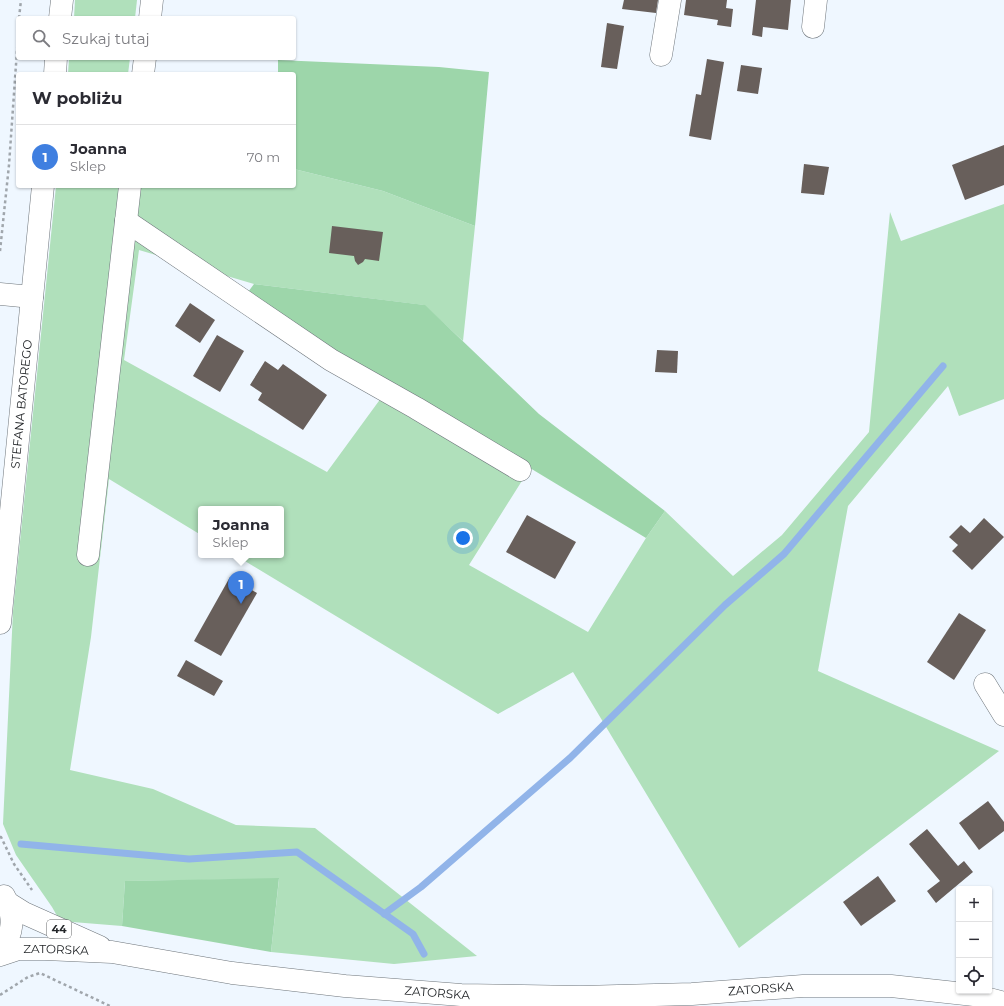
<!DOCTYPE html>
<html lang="pl">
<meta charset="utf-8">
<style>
body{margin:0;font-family:Montserrat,sans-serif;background:#f7f7f7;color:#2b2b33}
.controls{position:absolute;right:12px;bottom:12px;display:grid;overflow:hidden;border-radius:4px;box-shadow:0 1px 3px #0004}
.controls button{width:36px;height:36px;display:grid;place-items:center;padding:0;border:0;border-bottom:1px solid #e1e1e2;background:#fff;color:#2b2b33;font:20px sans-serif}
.you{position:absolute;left:463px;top:538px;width:14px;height:14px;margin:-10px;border:3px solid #fff;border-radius:50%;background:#1a73e8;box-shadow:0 0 0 6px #1a73e833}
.badge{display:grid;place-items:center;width:26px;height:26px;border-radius:50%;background:#ea580c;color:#fff;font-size:13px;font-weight:700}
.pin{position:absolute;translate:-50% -33px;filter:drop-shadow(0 1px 2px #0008)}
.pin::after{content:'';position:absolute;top:21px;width:14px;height:12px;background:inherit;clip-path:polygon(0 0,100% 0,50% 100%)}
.popup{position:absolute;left:198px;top:506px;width:86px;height:52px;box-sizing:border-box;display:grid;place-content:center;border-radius:4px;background:#fff;filter:drop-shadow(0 1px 3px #0005);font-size:13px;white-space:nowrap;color:#7c7c81}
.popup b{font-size:15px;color:#2b2b33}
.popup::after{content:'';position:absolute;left:50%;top:100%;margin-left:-8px;border:8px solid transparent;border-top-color:#fff}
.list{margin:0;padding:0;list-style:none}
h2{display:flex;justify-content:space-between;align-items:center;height:52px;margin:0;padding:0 16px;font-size:17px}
h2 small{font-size:13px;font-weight:400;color:#7c7c81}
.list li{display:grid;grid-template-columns:26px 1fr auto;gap:12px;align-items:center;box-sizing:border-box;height:64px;padding:0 16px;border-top:1px solid #e1e1e2}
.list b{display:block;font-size:15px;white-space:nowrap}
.list p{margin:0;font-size:13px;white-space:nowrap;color:#7c7c81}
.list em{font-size:13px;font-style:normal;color:#7c7c81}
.icon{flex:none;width:22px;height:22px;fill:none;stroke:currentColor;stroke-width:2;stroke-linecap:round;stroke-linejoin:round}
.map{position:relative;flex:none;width:1004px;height:1006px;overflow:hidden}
.search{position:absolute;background:#fff;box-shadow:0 1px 3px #0004;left:16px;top:16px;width:280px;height:44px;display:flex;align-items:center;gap:10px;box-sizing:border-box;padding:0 14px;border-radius:4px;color:#7c7c81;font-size:15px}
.panel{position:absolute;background:#fff;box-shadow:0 1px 3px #0004;left:16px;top:72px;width:280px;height:116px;border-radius:4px}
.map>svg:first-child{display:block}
</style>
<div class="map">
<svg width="1004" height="1006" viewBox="0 0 1004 1006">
<rect width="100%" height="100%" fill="#eff7ff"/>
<g fill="#b0e0bb">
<polygon points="75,0 137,0 135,18 74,18"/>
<polygon points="69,58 130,58 128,74 68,74"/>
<polygon points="294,169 383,191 475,226 463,341 424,305 254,284 139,250 124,360 327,472 384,394 530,468 469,565 588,632 646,538 665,511 733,576 782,535 869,432 890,212 901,241 1004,204 1004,399 959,416 948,386 848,506 818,671 999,751 739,948 573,672 498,714 235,555 281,555 281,509 201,509 201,535 109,479 91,637 70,770 153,789 236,825 315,828 477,956 394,964 271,952 279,879 125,881 122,926 60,921 52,907 16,855 3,824 13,611 56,186 294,186"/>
</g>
<g fill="#9dd6aa">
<polygon points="278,60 439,67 489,72 475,226 383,191 294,169 294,74 278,74"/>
<polygon points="254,284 425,305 539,414 665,511 646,538 245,296"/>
<polygon points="279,878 271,952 122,926 125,881"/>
</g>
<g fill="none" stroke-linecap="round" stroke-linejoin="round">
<g stroke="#91b4e9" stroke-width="7">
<polyline points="21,844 189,859 297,852 413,934 424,954"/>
<polyline points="384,914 421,887 570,758 725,605 784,554 943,366"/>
</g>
</g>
<g fill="#685f5b">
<polygon points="624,0 658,0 656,13 622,9"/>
<polygon points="686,0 727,0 726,8 733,9 731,27 717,25 718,20 684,15"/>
<polygon points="756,0 791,0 788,30 763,27 762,37 752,35"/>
<polygon points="607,23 624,26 617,69 601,67"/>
<polygon points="707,59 724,62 711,140 689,136 696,94 701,95"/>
<polygon points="741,65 762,68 758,94 737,91"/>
<polygon points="1004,145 1004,185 965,200 952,165"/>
<polygon points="804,164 829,167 824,195 801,193"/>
<polygon points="332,226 383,232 379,261 365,259 363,262 358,265 355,261 354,256 329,253"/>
<polygon points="190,303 215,320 200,343 175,326"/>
<polygon points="217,335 244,351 220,392 193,376"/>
<polygon points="657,350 678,351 677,373 655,372"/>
<polygon points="265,361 278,370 283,364 327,395 303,430 258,400 262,393 250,385"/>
<polygon points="527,515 576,542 555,579 506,552"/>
<polygon points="984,518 1004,537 972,570 952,551 958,545 949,537 961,525 970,533"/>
<polygon points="230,577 257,593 221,656 194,641"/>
<polygon points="959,613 986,630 954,680 927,662"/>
<polygon points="186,660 223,681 214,696 177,676"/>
<polygon points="988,801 1004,822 1004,831 979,850 959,823"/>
<polygon points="927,829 958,866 964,861 973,872 936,903 927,891 940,881 909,844"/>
<polygon points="878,876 896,901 861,926 843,902"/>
</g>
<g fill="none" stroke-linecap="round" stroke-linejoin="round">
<defs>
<g id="minor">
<polyline points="60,18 62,0"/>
<polyline points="150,18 152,0"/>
<polyline points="813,27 816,0"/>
<polyline points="661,55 670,0"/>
<polyline points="55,74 56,58"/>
<polyline points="143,74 145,58"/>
<polyline points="126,221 331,360 416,408 520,470"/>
<polyline points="0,294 32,297"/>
<polyline points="88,555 130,186"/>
<path id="s1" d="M0,623l43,-437"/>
<polyline points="985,684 1004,715"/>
</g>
<g id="major">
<polyline points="8,903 24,913 100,947"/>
<path d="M0,953c13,-19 16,-36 4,-57"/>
<path id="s2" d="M0,955l18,-6h27l67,3 120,21 113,13 116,9 120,2 111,-3 111,-8h88l83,9 30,8"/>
</g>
</defs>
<use href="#minor" stroke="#6e757b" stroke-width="23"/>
<use href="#major" stroke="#6e757b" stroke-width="23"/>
<g stroke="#a0a6ac" stroke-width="2.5" stroke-dasharray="3 3" stroke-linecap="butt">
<polyline points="19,18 21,0"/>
<polyline points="0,251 9,165 18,36"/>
<polyline points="0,837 1,837 14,864 32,890"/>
<polyline points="0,995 28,977 40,973 110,1006"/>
</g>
<use href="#minor" stroke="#fff" stroke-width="22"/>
<use href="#major" stroke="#fff" stroke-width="22"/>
</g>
<g text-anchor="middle" stroke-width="4" stroke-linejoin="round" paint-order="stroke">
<rect fill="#fff" stroke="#656769" stroke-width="1" x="47" y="920" width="24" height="18" rx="3"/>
<g font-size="11" font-weight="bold" fill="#232629">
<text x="59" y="933">44</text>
</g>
<g font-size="12" fill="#232629" stroke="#fff">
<text dy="4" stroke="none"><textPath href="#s1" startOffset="220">STEFANA BATOREGO</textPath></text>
<text dy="4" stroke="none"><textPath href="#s2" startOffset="57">ZATORSKA</textPath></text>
<text dy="4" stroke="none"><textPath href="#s2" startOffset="765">ZATORSKA</textPath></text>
<text dy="4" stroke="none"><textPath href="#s2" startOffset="441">ZATORSKA</textPath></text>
</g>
</g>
</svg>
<div class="controls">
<button>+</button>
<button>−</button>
<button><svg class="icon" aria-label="locate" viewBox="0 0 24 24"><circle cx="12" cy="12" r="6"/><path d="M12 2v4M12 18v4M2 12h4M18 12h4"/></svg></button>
</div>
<div class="you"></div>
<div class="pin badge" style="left:241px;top:604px;background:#3f7fe0">1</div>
<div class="popup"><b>Joanna</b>Sklep</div>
<div class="search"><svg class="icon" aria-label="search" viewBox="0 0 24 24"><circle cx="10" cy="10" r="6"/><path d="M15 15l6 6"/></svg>Szukaj tutaj</div>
<section class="panel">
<h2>W pobliżu<small></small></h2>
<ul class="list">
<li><span class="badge" style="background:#3f7fe0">1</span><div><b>Joanna</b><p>Sklep</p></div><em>70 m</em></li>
</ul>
</section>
</div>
